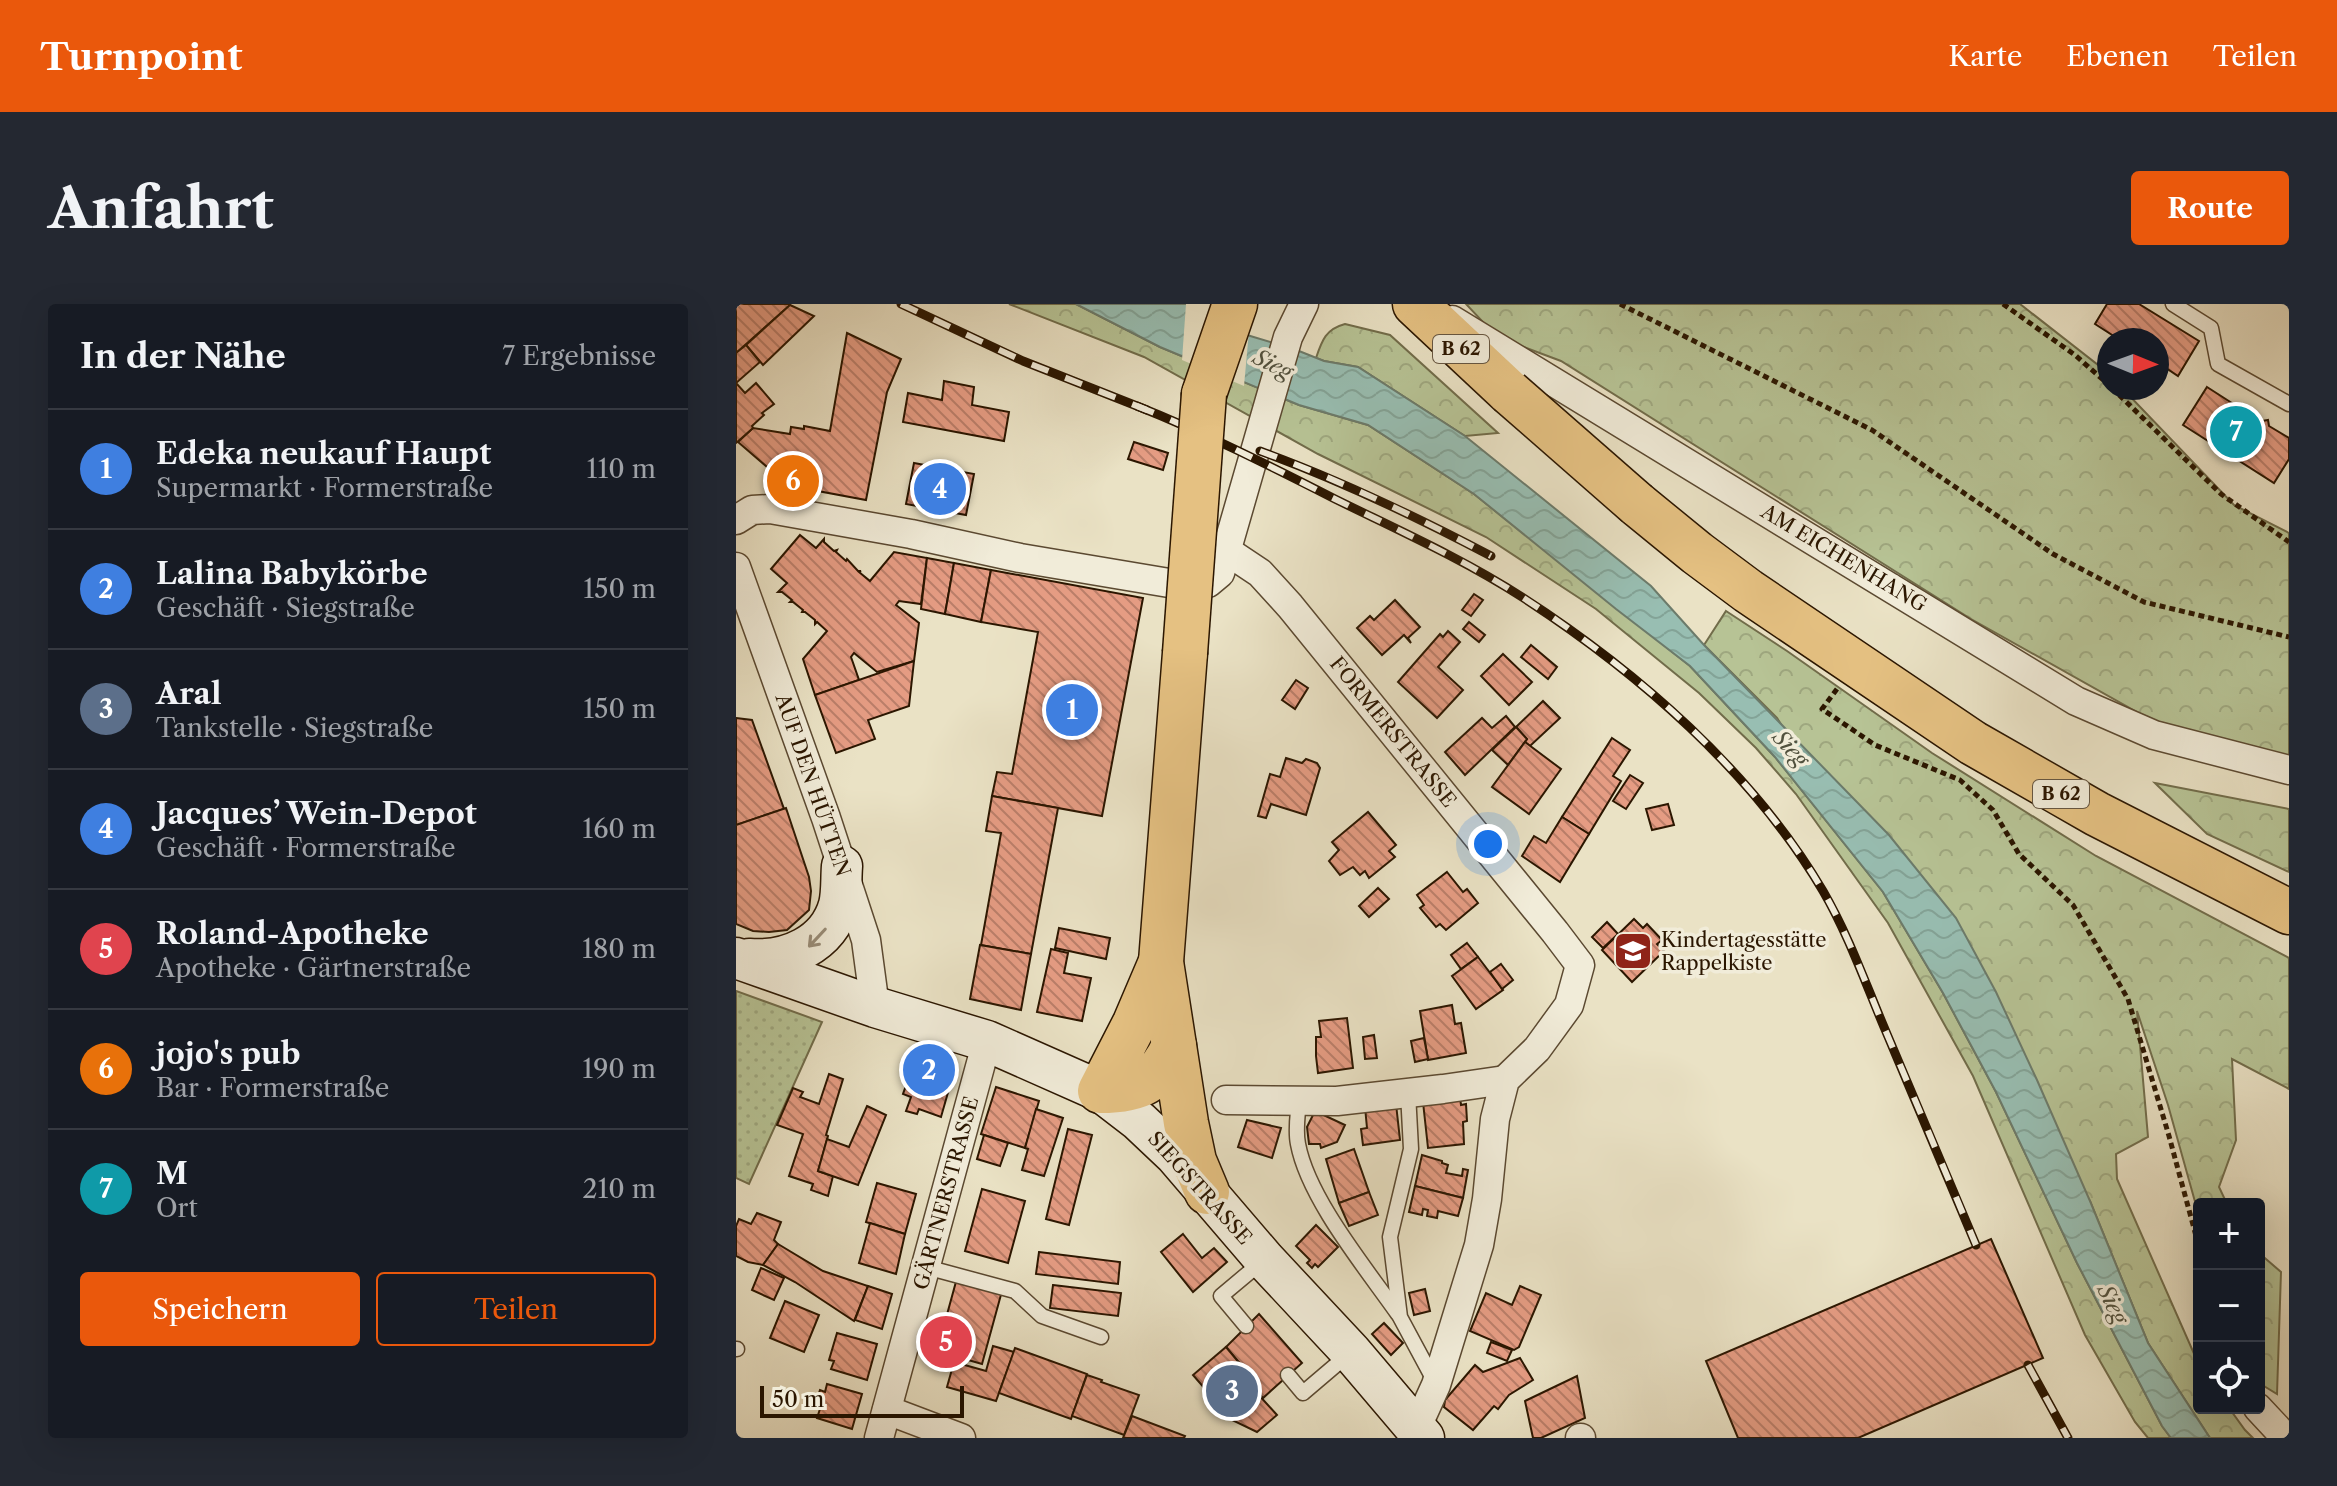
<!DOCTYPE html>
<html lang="de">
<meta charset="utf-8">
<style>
body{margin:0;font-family:"Libre Caslon Text",serif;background:#242831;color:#f1f3f6}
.controls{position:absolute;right:24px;bottom:24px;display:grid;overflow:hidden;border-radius:8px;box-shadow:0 8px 32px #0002}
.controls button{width:72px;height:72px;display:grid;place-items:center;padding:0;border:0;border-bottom:2px solid #363941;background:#171b24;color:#f1f3f6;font:40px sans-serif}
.compass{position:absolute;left:1361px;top:24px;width:72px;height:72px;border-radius:50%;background:#171b24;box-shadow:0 8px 32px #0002;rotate:91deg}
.scale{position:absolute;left:24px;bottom:20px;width:204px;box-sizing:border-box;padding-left:8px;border:4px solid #2b1600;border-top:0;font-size:22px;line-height:28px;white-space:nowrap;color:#2b1600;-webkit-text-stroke:6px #f1ecd9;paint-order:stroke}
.you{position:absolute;left:752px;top:540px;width:28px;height:28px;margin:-20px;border:6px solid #fff;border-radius:50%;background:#1a73e8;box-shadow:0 0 0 12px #1a73e833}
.badge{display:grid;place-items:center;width:52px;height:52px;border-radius:50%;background:#ea580c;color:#fff;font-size:26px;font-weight:700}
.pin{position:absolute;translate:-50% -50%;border:4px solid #fff;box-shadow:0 2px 8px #0006}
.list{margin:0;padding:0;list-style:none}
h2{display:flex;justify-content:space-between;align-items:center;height:104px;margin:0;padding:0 32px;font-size:34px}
h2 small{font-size:26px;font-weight:400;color:#9ea1a6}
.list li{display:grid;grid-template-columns:52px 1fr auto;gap:24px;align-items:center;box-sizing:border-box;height:120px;padding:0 32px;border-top:2px solid #363941}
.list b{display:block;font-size:30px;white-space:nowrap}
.list p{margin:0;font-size:26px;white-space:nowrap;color:#9ea1a6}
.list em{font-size:26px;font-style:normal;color:#9ea1a6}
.actions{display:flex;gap:16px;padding:24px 32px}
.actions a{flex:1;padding:18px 0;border:2px solid #ea580c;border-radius:8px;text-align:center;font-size:28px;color:#ea580c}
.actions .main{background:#ea580c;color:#fff}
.icon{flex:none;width:44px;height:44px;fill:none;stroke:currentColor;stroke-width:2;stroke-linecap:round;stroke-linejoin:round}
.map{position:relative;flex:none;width:1553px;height:1134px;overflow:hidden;border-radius:8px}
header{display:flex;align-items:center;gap:48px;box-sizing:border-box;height:112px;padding:0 40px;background:#ea580c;color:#fff}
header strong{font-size:38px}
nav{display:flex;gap:44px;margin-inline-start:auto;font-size:28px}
.intro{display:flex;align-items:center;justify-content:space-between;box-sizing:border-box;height:192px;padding:0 48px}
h1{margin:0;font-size:56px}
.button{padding:20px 36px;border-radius:8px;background:#ea580c;color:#fff;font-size:28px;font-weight:700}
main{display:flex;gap:48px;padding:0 48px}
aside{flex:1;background:#171b24;border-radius:8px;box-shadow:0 8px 32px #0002}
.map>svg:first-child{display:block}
</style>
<header>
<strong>Turnpoint</strong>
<nav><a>Karte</a><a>Ebenen</a><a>Teilen</a></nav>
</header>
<div class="intro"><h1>Anfahrt</h1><a class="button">Route</a></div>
<main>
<aside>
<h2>In der Nähe<small>7 Ergebnisse</small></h2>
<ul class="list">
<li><span class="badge" style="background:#3f7fe0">1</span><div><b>Edeka neukauf Haupt</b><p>Supermarkt · Formerstraße</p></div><em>110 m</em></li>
<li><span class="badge" style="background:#3f7fe0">2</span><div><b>Lalina Babykörbe</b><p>Geschäft · Siegstraße</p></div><em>150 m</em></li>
<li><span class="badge" style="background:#5c6f8a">3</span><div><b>Aral</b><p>Tankstelle · Siegstraße</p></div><em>150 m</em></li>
<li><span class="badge" style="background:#3f7fe0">4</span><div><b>Jacques’ Wein-Depot</b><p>Geschäft · Formerstraße</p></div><em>160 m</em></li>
<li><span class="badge" style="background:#e0444e">5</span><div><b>Roland-Apotheke</b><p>Apotheke · Gärtnerstraße</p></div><em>180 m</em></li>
<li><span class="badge" style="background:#e8710a">6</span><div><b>jojo's pub</b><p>Bar · Formerstraße</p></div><em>190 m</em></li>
<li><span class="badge" style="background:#0f9aa8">7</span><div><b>M</b><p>Ort</p></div><em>210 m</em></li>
</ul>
<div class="actions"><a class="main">Speichern</a><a>Teilen</a></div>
</aside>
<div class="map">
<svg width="1553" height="1134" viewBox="0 0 1553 1134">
<defs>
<pattern id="forest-crowns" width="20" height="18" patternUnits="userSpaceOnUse" patternTransform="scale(2)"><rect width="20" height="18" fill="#b7c395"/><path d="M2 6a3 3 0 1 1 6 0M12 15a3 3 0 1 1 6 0" fill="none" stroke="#9ea77f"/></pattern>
<pattern id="park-dots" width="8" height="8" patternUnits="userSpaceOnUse" patternTransform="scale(2)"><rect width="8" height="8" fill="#b7c395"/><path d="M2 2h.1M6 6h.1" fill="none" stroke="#9ea77f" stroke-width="1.8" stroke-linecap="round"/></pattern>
<pattern id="water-waves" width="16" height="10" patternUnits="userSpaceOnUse" patternTransform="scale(2)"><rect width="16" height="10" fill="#98beb2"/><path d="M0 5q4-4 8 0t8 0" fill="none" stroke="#83a397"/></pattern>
<pattern id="building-back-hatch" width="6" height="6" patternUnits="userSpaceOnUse" patternTransform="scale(2)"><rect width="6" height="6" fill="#e59c83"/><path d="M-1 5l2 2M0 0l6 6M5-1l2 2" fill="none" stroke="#ba7e69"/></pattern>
</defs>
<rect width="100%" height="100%" fill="#eae2c5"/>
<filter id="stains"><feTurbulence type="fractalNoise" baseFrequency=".0025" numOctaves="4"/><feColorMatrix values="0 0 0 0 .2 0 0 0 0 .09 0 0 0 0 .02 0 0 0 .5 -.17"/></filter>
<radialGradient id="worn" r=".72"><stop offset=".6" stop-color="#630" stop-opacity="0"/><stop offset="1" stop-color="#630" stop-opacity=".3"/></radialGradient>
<g fill="url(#forest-crowns)" stroke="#716c4a" stroke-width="2">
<polygon points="273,0 340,0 424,43 563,101 632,121 738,190 954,362 1039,453 1147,588 1207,689 1260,788 1341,959 1426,1122 1435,1134 1412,1134 1399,1118 1349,1031 1237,772 1152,619 1060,490 1020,444 963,389 860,305 750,233 582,150 408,53"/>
<polygon points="730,0 1284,0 1371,68 1373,71 1373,84 1386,84 1498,201 1553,229 1553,455 1417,417 1235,315 825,57 761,33"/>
<path d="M609,20l45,11 108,98 -33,3 -107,-69 -34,-6 -8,-3c6,-18 10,-29 29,-34z"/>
<polygon points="990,307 1051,347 1196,449 1360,552 1553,654 1553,785 1496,755 1500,836 1483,883 1491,900 1463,900 1463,912 1432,801 1401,707 1412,833 1380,850 1381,875 1463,1061 1463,1104 1493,1104 1509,1126 1517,1134 1474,1134 1412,1039 1354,897 1041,414 968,341"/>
<polygon points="1419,479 1553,505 1553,568 1471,530"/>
<polygon points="1523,949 1545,968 1541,1090 1523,1079"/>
</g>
<polygon fill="url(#park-dots)" stroke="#716c4a" stroke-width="2" points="0,687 86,718 13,880 0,874"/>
<polygon fill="url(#water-waves)" stroke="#6c7b6b" stroke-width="2" points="340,0 457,0 511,31 558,45 588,57 622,63 729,132 915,282 968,341 1153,531 1220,614 1260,688 1301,776 1354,897 1412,1039 1474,1134 1435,1134 1426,1122 1341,959 1260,788 1207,689 1147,588 1039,453 954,362 880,305 738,190 632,121 563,101 424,43"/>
<polygon fill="#eae2c5" points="450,0 465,0 513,27 508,82 446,56"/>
<g fill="url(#building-back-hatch)" stroke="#2b1600" stroke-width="2">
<polygon points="0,0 53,0 54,1 0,49"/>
<polygon points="1371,0 1403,0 1463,37 1442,72 1421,58 1421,36 1384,36 1359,20"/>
<polygon points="54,1 78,12 27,61 10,41"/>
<polygon points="111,29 165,55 151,88 130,196 50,181 51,180 45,175 2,138 17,124 54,130 55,123 68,125 68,122 94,127"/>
<polygon points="10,41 24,58 0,79 9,89 20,79 38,100 26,109 28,111 16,122 17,124 0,139 0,49"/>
<polygon points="208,77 238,83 236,101 273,108 268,137 167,118 172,89 206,96"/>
<polygon points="1471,83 1499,101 1505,100 1506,105 1526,117 1532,116 1533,122 1553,134 1553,155 1538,179 1447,121"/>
<polygon points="398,138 432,149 427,166 392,155"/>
<polygon points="178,159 238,170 230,211 170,200"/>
<polygon points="64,231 80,244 88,235 88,238 98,247 101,246 100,248 110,257 111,255 122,267 125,267 123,268 134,277 158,248 191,254 185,300 163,297 160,301 183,319 178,357 141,368 118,349 115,353 123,376 79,391 67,355 91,327 81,318 79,320 79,316 69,308 66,308 67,306 57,298 54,298 56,296 46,288 42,288 51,279 35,265"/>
<polygon points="191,254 218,259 209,310 185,305"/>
<polygon points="218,259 255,266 245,318 209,310"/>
<polygon points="255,266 407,294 366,512 256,492 261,468 276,470 302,328 245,318"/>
<polygon points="738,290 747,296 735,312 726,306"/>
<polygon points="659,296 684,323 672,334 675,339 668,331 646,351 621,324 634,312 638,316"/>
<polygon points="733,318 749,331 743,338 727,325"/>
<polygon points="712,327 724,338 702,363 727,386 701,414 662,378 704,330 707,333"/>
<polygon points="795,341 821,363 812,375 785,353"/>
<polygon points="767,350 796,378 773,401 745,372"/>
<polygon points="178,357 173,402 132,416 139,435 100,449 79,391"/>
<polygon points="560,376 572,384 559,405 546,396"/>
<polygon points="807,397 824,414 794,442 789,438 791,435 780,423"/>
<polygon points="770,412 779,423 729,471 709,448 746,414 756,424"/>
<polygon points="0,414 16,416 48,505 0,521"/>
<polygon points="780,423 791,435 772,461 756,446"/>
<polygon points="876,434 894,446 877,472 885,477 853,530 826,513"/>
<polygon points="789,438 825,465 793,510 756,483"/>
<polygon points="550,454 566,459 570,455 581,459 584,464 570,511 535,500 530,514 522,512 534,470 544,473"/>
<polygon points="894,471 907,479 890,505 877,497"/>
<polygon points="256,492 322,504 295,650 245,641 265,529 250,527"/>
<polygon points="932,500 938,521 916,526 910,505"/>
<polygon points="50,504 73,573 75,587 73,606 51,626 33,628 17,627 0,620 0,521"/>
<polygon points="632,508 660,541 653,547 659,553 633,574 629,567 624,571 617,563 604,571 593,557 603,546 596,538"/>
<polygon points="826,513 853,530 824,578 786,552 798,532 810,539"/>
<polygon points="711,568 727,588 731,585 742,599 710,626 704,620 700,623 684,604 688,601 681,591"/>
<polygon points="642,584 653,595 633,613 623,602"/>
<polygon points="898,615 907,624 911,620 926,636 921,640 928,647 896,678 866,646"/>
<polygon points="871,618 882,630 867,644 856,633"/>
<polygon points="323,624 374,634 370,655 319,644"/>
<polygon points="731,639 742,653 725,665 715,651"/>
<polygon points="244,641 295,650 285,706 234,695"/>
<polygon points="315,645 332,649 328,669 355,674 346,717 301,708"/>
<polygon points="742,653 767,686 740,705 716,672"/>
<polygon points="765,660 777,676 766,685 754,668"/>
<polygon points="716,701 719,720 725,719 730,749 692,756 684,707"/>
<polygon points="611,714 617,764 582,769 580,752 580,733 585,733 583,717"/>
<polygon points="638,731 641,754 629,755 627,733"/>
<polygon points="688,734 692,755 679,758 675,737"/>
<polygon points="181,751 213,764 217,771 205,813 183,805 181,810 170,807 175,793 167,790"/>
<polygon points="93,770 107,775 90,831 92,832 82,867 97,872 92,892 75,886 77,880 53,872 67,830 41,821 57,784 67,788 64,793 83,800"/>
<polygon points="260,783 303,797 289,844 245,830"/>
<polygon points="724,794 725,801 730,800 731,817 727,818 728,840 692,844 687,798"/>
<polygon points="660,800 664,836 627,841 625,825 631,824 629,803"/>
<polygon points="131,802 150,811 122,881 82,867 91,835 113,843"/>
<polygon points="300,805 327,814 308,872 286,866 292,845 289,844"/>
<polygon points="579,807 609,821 601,838 585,844 584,840 573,840 571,823"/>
<polygon points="511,816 545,824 536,854 502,843"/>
<polygon points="332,825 356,831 333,921 310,915"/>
<polygon points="248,831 272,839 264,862 241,855"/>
<polygon points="618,845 633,888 603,899 590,855"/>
<polygon points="686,851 706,857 706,859 712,861 710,869 726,872 727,865 732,866 727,894 679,882"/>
<polygon points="141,879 180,890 169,930 130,918"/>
<polygon points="679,882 727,894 722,912 702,907 701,914 691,912 692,906 687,905 686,911 673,908"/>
<polygon points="246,885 289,897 272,959 229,947"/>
<polygon points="633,888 642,911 613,922 603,899"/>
<polygon points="21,909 45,918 38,936 42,940 27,961 12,958 0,952 0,922 3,915 15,920"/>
<polygon points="134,919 169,930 160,970 123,959"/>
<polygon points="580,921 602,943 582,963 579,960 576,964 571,959 574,956 560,942"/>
<polygon points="447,930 466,954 478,944 491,958 457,988 425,948"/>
<polygon points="1255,935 1307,1054 1122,1134 1002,1134 970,1057"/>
<polygon points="42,940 87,967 132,982 118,1017 59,978 27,961"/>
<polygon points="303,948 384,958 382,980 300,970"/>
<polygon points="25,964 48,974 38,996 16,986"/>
<polygon points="221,974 266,987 246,1060 201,1047"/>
<polygon points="317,981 385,989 382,1012 314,1004"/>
<polygon points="132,982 156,990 146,1025 119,1016"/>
<polygon points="784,982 805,991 783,1043 778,1046 734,1027 750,989 776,1001"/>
<polygon points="689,985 694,1007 678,1011 673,989"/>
<polygon points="49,997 83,1011 68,1048 34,1034"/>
<polygon points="523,1010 566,1059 527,1094 500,1066 505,1061 490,1043"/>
<polygon points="648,1019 667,1039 655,1051 636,1030"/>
<polygon points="101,1029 141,1040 131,1076 95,1065 98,1057 93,1056"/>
<polygon points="755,1038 776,1046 771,1057 751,1049"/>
<polygon points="257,1042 278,1048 260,1097 211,1083 218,1058 250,1067"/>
<polygon points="490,1043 505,1061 500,1066 541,1111 521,1128 496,1116 457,1071"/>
<polygon points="279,1044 351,1070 335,1115 263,1089"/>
<polygon points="784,1054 797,1076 773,1091 762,1105 758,1102 737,1126 708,1103 709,1096 739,1061 747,1068"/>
<polygon points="351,1071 366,1076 365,1078 403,1091 388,1131 336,1112"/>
<polygon points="841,1072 849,1114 805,1134 797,1134 789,1097"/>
<polygon points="91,1080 126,1090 116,1125 81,1114 85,1102 79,1101 84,1086 89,1088"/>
<polygon points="396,1112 449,1132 448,1134 387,1134"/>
</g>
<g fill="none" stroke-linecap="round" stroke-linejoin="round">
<defs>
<g id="lane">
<polyline points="1437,0 1475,24 1482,60 1553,100"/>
<polyline points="672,789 675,845 654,933 664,1013 700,1080"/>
<path d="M563,796c-1,14 -4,30 -1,44 10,54 67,123 100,170"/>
<polyline points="190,963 279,987 306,1012 365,1033"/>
<polyline points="510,1022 485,992 528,956"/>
<polyline points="0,1045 1,1045"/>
<polyline points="552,1071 567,1089 614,1049"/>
</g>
<g id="street">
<polyline points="716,16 1340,397 1418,431 1553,466"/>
<polyline points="0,216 16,206 34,205 175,230 284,254 451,282 472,279 484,269 552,33 568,0"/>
<polyline points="491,247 524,269 554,302 819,628 844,661 833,701 801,745 769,776 759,815 751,895 743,941 700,1081 680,1125"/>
<polyline points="0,263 90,514 130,636 139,703"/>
<polyline points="490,796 601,797 707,785 769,776"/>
<polyline points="1522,1104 1550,1134"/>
<polyline points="151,1106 225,1134"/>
<polyline points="143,1134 251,737"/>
<polyline points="844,1134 845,1134"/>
</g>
<g id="secondary">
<polyline points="0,654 139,703 251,737 364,787 403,817 439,851 529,956 615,1048 688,1134"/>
<path d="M13,655c38,3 79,-14 90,-54 3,-12 2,-27 3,-39"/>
</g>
<g id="primary">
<polyline points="679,0 773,88"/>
<polyline points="468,90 499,0"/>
<polyline points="901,200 961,249 1012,287 1237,439 1361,510 1553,608"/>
<polyline points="449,349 425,658 450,819 458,857 471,888"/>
<path d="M425,658l-26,61 -35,68c40,0 57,-9 74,-45"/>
</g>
</defs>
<use href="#lane" stroke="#5b4931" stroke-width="17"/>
<use href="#street" stroke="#5b4931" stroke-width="31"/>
<use href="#secondary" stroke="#2b1600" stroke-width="43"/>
<use href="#primary" stroke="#2b1600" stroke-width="47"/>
<g stroke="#2b1600" stroke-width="5" stroke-dasharray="6 4" stroke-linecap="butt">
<polyline points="884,0 1136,126 1317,250 1408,298 1553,333"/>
<polyline points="1267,0 1339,51 1373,81"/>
<polyline points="1376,84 1485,190 1553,238"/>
<polyline points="1101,385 1086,405 1139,441 1224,476 1257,506 1283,550 1337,601 1392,695 1433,832 1463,943"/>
</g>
<use href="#lane" stroke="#f1ecd9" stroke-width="14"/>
<use href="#street" stroke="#f1ecd9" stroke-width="28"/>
<use href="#secondary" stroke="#f1ecd9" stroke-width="40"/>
<use href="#primary" stroke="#e5c182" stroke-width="44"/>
<defs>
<g id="rail">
<polyline points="165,0 287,57 411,106"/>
<path d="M401,102c68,27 133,60 198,93 63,31 128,60 187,98 116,75 231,175 301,294 25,43 42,91 61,136 31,73 62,146 92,218"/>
<path d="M524,147c80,29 155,65 231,105"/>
<polyline points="1292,1061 1332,1134"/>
</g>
</defs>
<use href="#rail" stroke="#2b1600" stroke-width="9"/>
<use href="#rail" stroke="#f1ecd9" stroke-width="6" stroke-dasharray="18" stroke-linecap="butt"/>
<defs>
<g id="primary-bridge">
<polyline points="773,88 901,200"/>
<polyline points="449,349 468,90"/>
</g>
</defs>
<use href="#primary-bridge" stroke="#2b1600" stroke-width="47" stroke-linecap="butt"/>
<use href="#primary-bridge" stroke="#e5c182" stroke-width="44"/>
</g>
<defs><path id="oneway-shaft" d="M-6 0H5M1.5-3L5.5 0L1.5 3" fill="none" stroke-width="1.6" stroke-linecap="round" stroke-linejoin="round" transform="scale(2)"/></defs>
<use stroke="#988c77" href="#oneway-shaft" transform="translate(81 634) rotate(133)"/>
<defs>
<symbol id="school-square" viewBox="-11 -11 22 22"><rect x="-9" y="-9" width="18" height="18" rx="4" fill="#8f2418" stroke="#f1ecd9"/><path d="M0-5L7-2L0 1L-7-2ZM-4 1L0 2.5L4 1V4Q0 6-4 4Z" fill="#fff"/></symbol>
</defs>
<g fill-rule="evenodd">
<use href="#school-square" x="875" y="625" width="44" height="44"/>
</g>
<g text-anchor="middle" stroke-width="7" stroke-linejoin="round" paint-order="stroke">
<g fill="#f1ecd9" stroke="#665641" stroke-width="2">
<rect x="697" y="31" width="56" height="28" rx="6"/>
<rect x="1297" y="476" width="56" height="28" rx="6"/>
</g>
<g font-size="18" font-weight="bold" fill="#2b1600">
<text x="725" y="51">B 62</text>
<text x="1325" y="496">B 62</text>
</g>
<g font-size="20" fill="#2b1600" stroke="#f1ecd9">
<text transform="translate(1108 254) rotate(31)" y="7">AM EICHENHANG</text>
<text transform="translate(657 428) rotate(51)" y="7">FORMERSTRASSE</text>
<text transform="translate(77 481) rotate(71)" y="7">AUF DEN HÜTTEN</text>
<text transform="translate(464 884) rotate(48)" y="7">SIEGSTRASSE</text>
<text transform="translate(210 889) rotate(-75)" y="7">GÄRTNERSTRASSE</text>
</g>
<g font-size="20" fill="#2b1600" stroke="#f1ecd9" text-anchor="start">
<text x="925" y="643">Kindertagesstätte<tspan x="925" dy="23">Rappelkiste</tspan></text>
</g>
<g font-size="22" font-style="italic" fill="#51513e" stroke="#f1ecd9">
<text transform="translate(537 60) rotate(26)" y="8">Sieg</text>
<text transform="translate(1055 444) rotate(48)" y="8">Sieg</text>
<text transform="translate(1377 1000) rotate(64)" y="8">Sieg</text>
</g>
</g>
<rect width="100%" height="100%" filter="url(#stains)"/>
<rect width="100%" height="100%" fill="url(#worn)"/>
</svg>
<div class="controls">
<button>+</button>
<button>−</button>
<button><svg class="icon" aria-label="locate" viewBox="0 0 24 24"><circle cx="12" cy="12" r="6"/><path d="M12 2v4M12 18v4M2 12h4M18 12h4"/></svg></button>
</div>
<svg class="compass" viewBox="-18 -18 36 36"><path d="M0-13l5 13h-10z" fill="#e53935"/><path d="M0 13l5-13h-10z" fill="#9ea1a6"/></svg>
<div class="scale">50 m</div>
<div class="you"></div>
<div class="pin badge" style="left:336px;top:406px;background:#3f7fe0">1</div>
<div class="pin badge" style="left:193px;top:766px;background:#3f7fe0">2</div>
<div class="pin badge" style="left:496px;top:1087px;background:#5c6f8a">3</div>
<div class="pin badge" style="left:204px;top:185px;background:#3f7fe0">4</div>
<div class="pin badge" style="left:210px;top:1038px;background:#e0444e">5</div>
<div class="pin badge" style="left:57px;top:177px;background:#e8710a">6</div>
<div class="pin badge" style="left:1500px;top:128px;background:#0f9aa8">7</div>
</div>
</main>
